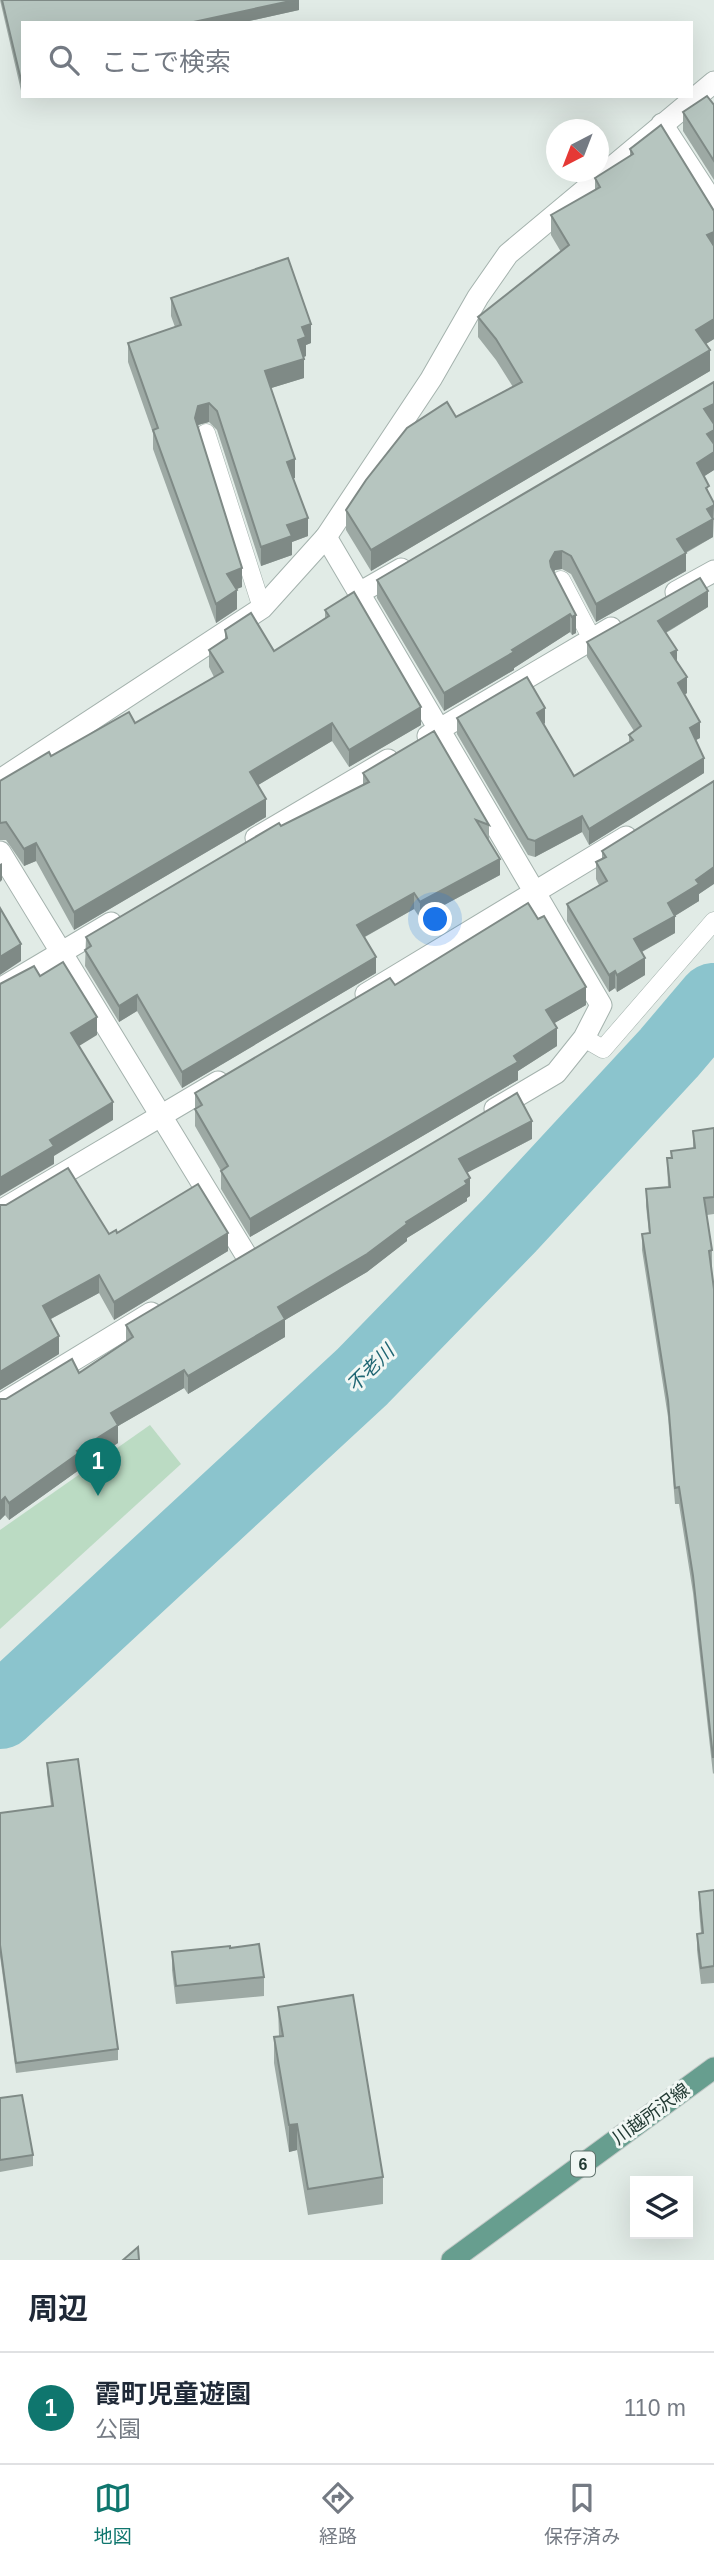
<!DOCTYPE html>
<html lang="ja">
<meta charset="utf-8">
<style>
body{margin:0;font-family:Arial,"Noto Sans JP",sans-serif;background:#f6f6f7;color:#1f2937}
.controls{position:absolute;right:21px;bottom:21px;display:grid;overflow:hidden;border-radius:0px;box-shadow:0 7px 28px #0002}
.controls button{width:63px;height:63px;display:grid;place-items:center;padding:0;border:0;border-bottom:2px solid #e0e1e3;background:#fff;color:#1f2937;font:35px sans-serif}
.compass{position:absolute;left:546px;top:119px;width:63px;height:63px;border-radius:50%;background:#fff;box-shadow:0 7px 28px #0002;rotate:222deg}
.you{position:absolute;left:436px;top:920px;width:24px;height:24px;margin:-18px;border:5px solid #fff;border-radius:50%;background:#1a73e8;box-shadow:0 0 0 10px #1a73e833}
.badge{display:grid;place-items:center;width:46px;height:46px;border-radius:50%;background:#0f766e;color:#fff;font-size:23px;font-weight:700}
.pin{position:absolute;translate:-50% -58px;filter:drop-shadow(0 2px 4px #0008)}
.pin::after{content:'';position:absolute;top:37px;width:24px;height:21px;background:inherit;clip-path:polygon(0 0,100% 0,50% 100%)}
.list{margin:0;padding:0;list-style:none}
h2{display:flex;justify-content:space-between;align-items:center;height:91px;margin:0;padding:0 28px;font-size:30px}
h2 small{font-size:23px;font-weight:400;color:#747a83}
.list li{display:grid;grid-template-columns:46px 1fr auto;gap:21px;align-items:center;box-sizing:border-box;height:112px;padding:0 28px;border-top:2px solid #e0e1e3}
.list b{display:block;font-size:26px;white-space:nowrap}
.list p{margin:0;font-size:23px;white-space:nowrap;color:#747a83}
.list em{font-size:23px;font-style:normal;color:#747a83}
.icon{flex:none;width:38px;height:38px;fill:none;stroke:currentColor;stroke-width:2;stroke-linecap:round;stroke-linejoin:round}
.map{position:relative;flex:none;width:714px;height:2260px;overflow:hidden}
.search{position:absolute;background:#fff;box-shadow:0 7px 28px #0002;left:21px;right:21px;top:21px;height:77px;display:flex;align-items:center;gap:18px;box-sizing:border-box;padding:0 24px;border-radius:0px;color:#747a83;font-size:26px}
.sheet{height:203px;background:#fff}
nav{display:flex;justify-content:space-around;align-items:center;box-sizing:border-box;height:98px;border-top:2px solid #e0e1e3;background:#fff;font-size:19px;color:#747a83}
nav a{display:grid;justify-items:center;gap:4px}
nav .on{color:#0f766e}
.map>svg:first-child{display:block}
</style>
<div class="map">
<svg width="714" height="2260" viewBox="0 0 714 2260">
<rect width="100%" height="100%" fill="#e1ebe6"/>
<polygon fill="#bbdbc3" points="150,1425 181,1464 0,1629 0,1530"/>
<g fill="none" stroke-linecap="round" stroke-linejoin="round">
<polyline stroke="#8bc4cd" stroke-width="74" points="0,1712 362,1377 510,1225 669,1053 714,1000"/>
<defs>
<g id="service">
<polyline points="206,433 262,608"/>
<polyline points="561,580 592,639"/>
<polyline points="584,1038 603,1049 714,921"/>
</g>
<g id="minor">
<polyline points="662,124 714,204"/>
<polyline points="326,537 359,593"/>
<polyline points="401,569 359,593 601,1005 584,1038 556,1073 495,1109"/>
<polyline points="676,592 714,571"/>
<polyline points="428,736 611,628"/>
<polyline points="0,780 262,608 326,537 431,379 478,297 508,254 714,82"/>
<polyline points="256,838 388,760"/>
<polyline points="0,852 246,1255"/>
<polyline points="0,989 111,923"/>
<polyline points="366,994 626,837"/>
<polyline points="0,1211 218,1082"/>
<polyline points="0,1405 151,1313"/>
</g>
<polyline id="primary" points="452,2260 714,2068"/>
</defs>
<use href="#service" stroke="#a4b2ad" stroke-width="19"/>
<use href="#minor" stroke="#a4b2ad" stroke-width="23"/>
<use href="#primary" stroke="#c1c8c6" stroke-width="23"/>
<use href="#service" stroke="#fff" stroke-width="18"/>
<use href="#minor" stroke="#fff" stroke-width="21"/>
<use href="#primary" stroke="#679e8f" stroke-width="21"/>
</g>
<g fill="#9da9a4">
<polygon points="0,0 299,0 299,10 240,23 23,23 22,95"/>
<polygon points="714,105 714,180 683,131 683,112"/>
<polygon points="630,149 714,211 714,339 706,344 710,371 371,571 346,530 346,510 513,387 496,360 478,337 478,317 561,252 551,235 551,215 595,190 595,178 630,156"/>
<polygon points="171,298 311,343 306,345 306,356 304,357 304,378 271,388 295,478 293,478 308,536 292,542 292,555 261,566 217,430 209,422 198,425 242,587 236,589 237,609 216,623 153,449 153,433 128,362 128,343 175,327 171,316"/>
<polygon points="713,423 714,424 714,470 704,476 709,495 713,523 713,537 686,553 686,571 596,622 571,574 562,569 555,570 554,573 576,615 576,633 572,635 570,632 514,668 514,670 444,711 377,598 377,580"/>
<polygon points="708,607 666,633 677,662 687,693 684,695 700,738 696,740 704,773 589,845 582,832 535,857 528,855 457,734 457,718 545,723 544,724 574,776 629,743 629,735 634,731 587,657 587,642"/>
<polygon points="325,610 421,725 349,767 332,741 258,785 266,817 74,930 36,861 24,866 6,840 0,840 0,781 51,756 135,723 214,677 209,667 209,650 225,640 225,630 274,651 325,618"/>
<polygon points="363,773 489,825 489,841 488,840 500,875 420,918 414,909 365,937 376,973 182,1088 137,1011 119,1022 85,966 86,937 281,826 363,785"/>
<polygon points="602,851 710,886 699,894 699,901 675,916 675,933 642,952 645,975 617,992 615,988 609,992 567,921 567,904 599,885 596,879 596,862 602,859"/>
<polygon points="395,985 586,1005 554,1023 557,1046 518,1071 518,1080 250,1237 221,1189 221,1171 195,1126 195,1093"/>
<polygon points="714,1128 714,1214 707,1215 712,1250 712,1267 711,1267 714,1289 714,1773 713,1774 693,1593 679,1504 675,1504 668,1417 642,1250 642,1234 649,1233 646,1206 646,1189 668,1187 667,1158 671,1158 671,1151 693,1148 693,1131"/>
<polygon points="532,1139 467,1172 470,1196 467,1198 467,1201 407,1238 407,1241 367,1272 285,1320 285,1337 188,1394 184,1388 118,1426 118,1443 79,1468 79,1470 9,1520 5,1515 0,1520 0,1399 6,1399 79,1373 126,1341 126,1325"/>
<polygon points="0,1205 109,1234 117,1233 228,1251 114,1320 99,1293 51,1319 59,1354 0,1390"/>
<polygon points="47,1763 118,2049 118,2060 16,2073 0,1956 0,1813 51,1806 47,1773"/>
<polygon points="714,1890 714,1983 701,1984 697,1950 697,1934 701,1933 699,1909 699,1892"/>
<polygon points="230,1948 264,1977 264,1996 176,2004 172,1970 172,1952"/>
<polygon points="278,2007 383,2177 383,2204 308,2215 297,2150 289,2152 274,2063 274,2037 279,2036"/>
<polygon points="0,2098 33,2155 33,2166 0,2172"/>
</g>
<g fill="#7f8a86">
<polygon points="295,0 299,0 299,10 240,23 189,23"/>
<polygon points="714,232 714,252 707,235"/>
<polygon points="714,319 714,339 696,350 696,330"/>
<polygon points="311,324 311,343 306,345 306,356 298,359 298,340 302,327"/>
<polygon points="710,350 710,371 371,571 371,550"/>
<polygon points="304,359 304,378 265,390 265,371"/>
<polygon points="209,403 209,422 198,425 195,436 195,418 198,406"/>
<polygon points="714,404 714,422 704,427 704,409"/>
<polygon points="714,430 714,448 707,434"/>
<polygon points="714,452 714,470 697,481 697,463"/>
<polygon points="295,459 295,478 287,480 287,462"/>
<polygon points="714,505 713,537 677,557 677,539 707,509"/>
<polygon points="308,518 308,536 292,542 292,555 261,566 261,547 287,525"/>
<polygon points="562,551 562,569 555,570 550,579 550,561 555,552"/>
<polygon points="686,553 686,571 596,622 596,604"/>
<polygon points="242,568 242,587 227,593 227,574"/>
<polygon points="237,590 237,609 216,623 216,604"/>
<polygon points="708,591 708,607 658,637 658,621"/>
<polygon points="570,614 570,632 514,668 514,670 444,711 444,693"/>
<polygon points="576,615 576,633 572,635 572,617"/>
<polygon points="677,650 677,666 671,653"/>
<polygon points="687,677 687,693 678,699 678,683"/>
<polygon points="421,707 421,725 349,767 349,750"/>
<polygon points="545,708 545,723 537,729 537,713"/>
<polygon points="700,722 700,738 690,743 690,728"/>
<polygon points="332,723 332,741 250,790 250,772"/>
<polygon points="704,758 704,773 589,845 589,829"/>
<polygon points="266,799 266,817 74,930 74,912"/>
<polygon points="582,816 582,832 535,857 535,841"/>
<polygon points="36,843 36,861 24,866 24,849"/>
<polygon points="500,859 500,875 420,918 420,902"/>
<polygon points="2,863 2,880 0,882 0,864"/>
<polygon points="714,867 714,884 699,894 699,901 668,920 668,903 696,880"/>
<polygon points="414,893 414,909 357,941 357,925"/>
<polygon points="675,916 675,933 634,956 634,939"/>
<polygon points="21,944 21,961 0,975 0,957"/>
<polygon points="376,957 376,973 182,1088 182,1072"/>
<polygon points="645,958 645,975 617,992 617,975"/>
<polygon points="615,971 615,988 609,992 609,975"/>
<polygon points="586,987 586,1005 546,1028 546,1010"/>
<polygon points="137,995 137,1011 119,1022 119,1006"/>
<polygon points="97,1017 97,1035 71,1051 71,1033"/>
<polygon points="557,1028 557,1046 518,1071 518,1080 250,1237 250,1219 514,1056"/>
<polygon points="113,1102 113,1120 54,1156 54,1164 0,1196 0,1178 50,1140"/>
<polygon points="532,1121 532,1139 459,1177 459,1159"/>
<polygon points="470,1178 470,1196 467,1198 467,1201 407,1238 407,1241 367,1272 285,1320 285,1337 188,1394 188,1376 278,1307"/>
<polygon points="228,1233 228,1251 114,1320 114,1302"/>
<polygon points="99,1275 99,1293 43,1323 43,1306"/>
<polygon points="59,1336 59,1354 0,1390 0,1372"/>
<polygon points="184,1370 184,1388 118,1426 118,1443 79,1468 79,1470 9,1520 9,1503 111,1413"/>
<polygon points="5,1497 5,1515 0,1520 0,1502"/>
<polygon points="297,2124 297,2150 289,2152 289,2125"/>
</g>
<g fill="#b6c5bf" stroke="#7f8a86" stroke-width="2">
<polygon points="2,0 295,0 189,23 23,23 22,84"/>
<polygon points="707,96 714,105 714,161 683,112"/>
<polygon points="661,125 714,211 714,232 707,235 714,246 714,319 696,330 710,350 371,550 346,510 366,480 407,428 447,402 456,417 522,382 496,339 478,317 569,245 551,215 600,187 595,178 633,154 630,149"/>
<polygon points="288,258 311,324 302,327 306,337 298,340 304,359 265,371 295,459 287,462 308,518 287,525 292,536 261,547 217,411 209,403 198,406 195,418 242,568 227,574 237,590 216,604 153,430 158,428 128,343 181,325 171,298"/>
<polygon points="714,382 714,404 704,409 714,424 714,430 707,434 714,444 714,452 697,463 709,486 706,488 714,503 714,505 707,509 713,519 677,539 686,553 596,604 571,556 562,551 555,552 550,561 551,567 576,615 572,617 570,614 512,650 514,652 444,693 377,580"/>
<polygon points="700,578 708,591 658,621 677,650 671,653 687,677 678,683 700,722 690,728 704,758 589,829 582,816 535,841 528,839 457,718 527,677 545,708 537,713 574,776 633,740 629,735 641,726 587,642"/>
<polygon points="354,592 421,707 349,750 332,723 250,772 266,799 74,912 36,843 24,849 6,822 0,823 0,781 49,752 51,756 129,712 135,723 223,672 209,650 227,638 225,630 251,613 274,651 329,616 325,610"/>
<polygon points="434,731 489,825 476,820 500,859 420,902 414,893 357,925 376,957 182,1072 137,995 119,1006 85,950 91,946 86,937 279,823 281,826 369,782 363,773"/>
<polygon points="714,781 714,867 696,880 699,884 668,903 675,916 634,939 645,958 617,975 615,971 609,975 567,904 607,881 596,862 606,857 602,851"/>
<polygon points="528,903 538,919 544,916 586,987 546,1010 557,1028 514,1056 518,1062 250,1219 221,1171 228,1166 195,1109 202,1105 195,1093 390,978 395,985"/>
<polygon points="0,908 21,944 0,957"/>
<polygon points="63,962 97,1017 71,1033 113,1102 50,1140 54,1146 0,1178 0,984 34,966 40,976"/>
<polygon points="517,1093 532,1121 459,1159 470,1178 465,1181 467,1184 406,1222 407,1224 367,1254 278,1307 285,1319 188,1376 184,1370 111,1413 118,1425 77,1451 79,1453 9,1503 5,1497 0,1502 0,1399 6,1399 72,1359 79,1373 133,1337 126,1325"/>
<polygon points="714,1128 714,1197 704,1198 712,1250 709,1251 714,1289 714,1757 713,1757 693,1576 679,1487 675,1488 668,1400 642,1234 650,1233 646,1189 670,1187 667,1158 672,1158 671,1151 695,1148 693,1131"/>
<polygon points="68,1168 109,1234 116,1230 117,1233 198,1184 228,1233 114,1302 99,1275 43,1306 59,1336 0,1372 0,1205 6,1205"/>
<polygon points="78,1759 118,2049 16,2063 0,1945 0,1813 53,1806 47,1763"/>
<polygon points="714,1890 714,1966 701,1968 697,1934 703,1933 699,1892"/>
<polygon points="259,1944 264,1977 176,1986 172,1952 230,1946 230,1948"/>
<polygon points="353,1995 383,2177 308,2189 297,2124 289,2125 274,2037 283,2036 278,2007"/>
<polygon points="22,2095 33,2155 0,2160 0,2098"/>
<polygon points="138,2247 139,2260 123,2260"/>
</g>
<g text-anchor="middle" stroke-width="6" stroke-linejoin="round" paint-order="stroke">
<rect fill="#f1f7f4" stroke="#60736d" stroke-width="2" x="571" y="2151.5" width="24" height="25" rx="5"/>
<g font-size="16" font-weight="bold" fill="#223a33">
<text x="583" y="2170">6</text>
</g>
<g font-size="18" fill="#223a33" stroke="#f1f7f4">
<text transform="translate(651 2114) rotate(-36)" y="6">川越所沢線</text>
</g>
<g font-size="19" font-style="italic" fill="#206673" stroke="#f1f7f4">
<text transform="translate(370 1368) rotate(-45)" y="7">不老川</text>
</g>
</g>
</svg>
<div class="controls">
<button><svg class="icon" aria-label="layers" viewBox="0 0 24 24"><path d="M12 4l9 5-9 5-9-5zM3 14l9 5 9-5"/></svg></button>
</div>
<svg class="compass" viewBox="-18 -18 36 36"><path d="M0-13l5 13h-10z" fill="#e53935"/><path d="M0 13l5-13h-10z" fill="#747a83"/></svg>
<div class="you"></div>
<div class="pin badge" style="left:98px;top:1496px">1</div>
<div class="search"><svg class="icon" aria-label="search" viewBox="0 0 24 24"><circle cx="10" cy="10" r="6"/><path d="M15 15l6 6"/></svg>ここで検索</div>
</div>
<section class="sheet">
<h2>周辺<small></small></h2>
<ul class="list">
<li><span class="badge">1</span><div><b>霞町児童遊園</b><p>公園</p></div><em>110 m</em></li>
</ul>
</section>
<nav>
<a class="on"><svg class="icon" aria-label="map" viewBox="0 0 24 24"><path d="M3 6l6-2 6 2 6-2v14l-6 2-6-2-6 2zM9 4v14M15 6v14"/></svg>地図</a>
<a><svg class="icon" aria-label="directions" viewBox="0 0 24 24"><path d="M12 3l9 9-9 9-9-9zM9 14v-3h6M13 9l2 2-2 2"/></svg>経路</a>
<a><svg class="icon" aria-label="saved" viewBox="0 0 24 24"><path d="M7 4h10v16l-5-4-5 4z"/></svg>保存済み</a>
</nav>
